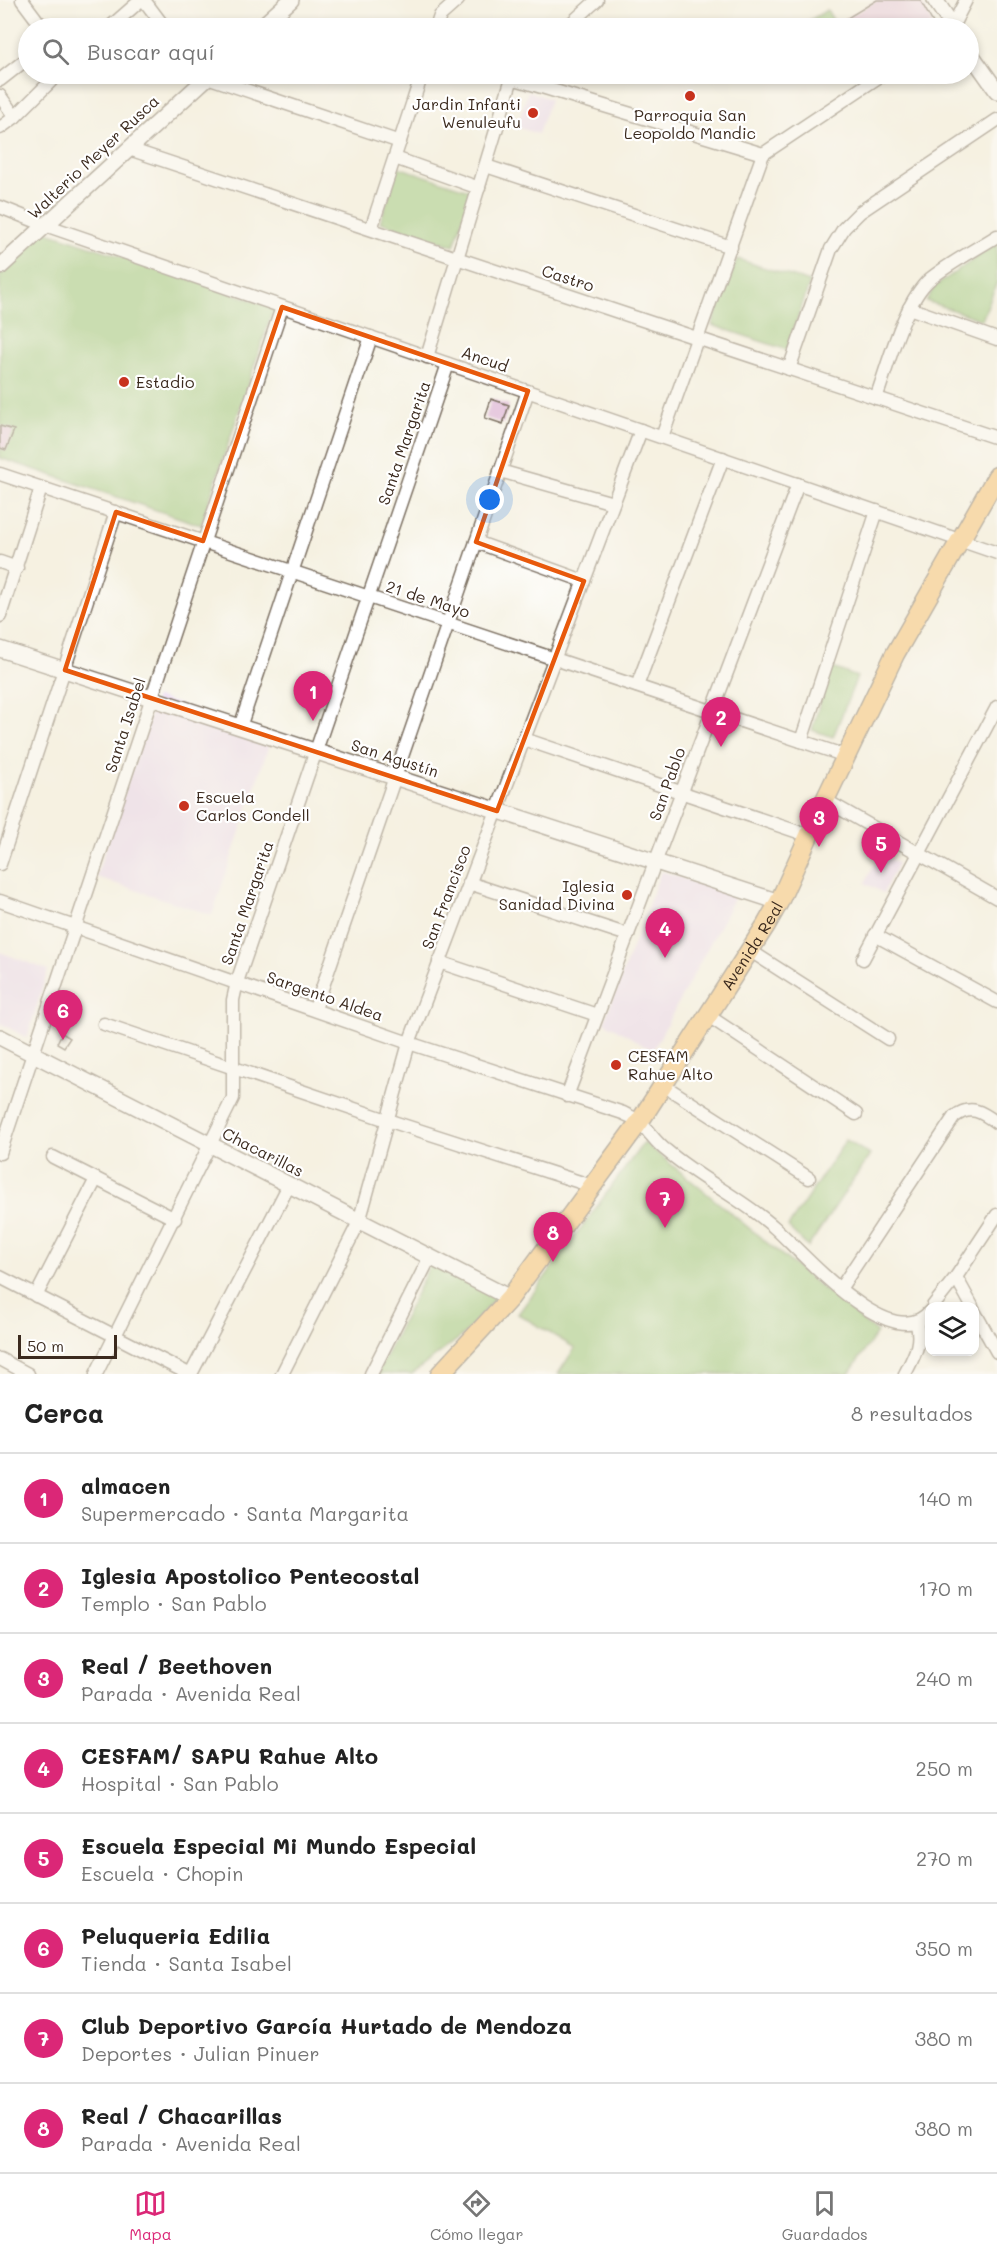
<!DOCTYPE html>
<html lang="es">
<meta charset="utf-8">
<style>
body{margin:0;font-family:Mali,sans-serif;background:#f2f2f2;color:#222}
.controls{position:absolute;right:18px;bottom:18px;display:grid;overflow:hidden;border-radius:12px;box-shadow:0 3px 9px #0003}
.controls button{width:54px;height:54px;display:grid;place-items:center;padding:0;border:0;border-bottom:2px solid #e0e0e0;background:#fff;color:#222;font:30px sans-serif}
.scale{position:absolute;left:18px;bottom:15px;width:99px;box-sizing:border-box;padding-left:6px;border:3px solid #3b2a1e;border-top:0;font-size:16px;line-height:21px;white-space:nowrap;color:#3b2a1e;-webkit-text-stroke:4px #fff;paint-order:stroke}
.you{position:absolute;left:490px;top:500px;width:21px;height:21px;margin:-15px;border:4px solid #fff;border-radius:50%;background:#1a73e8;box-shadow:0 0 0 9px #1a73e833}
.badge{display:grid;place-items:center;width:39px;height:39px;border-radius:50%;background:#db2777;color:#fff;font-size:20px;font-weight:700}
.pin{position:absolute;translate:-50% -50px;filter:drop-shadow(0 2px 3px #0008)}
.pin::after{content:'';position:absolute;top:32px;width:21px;height:18px;background:inherit;clip-path:polygon(0 0,100% 0,50% 100%)}
.list{margin:0;padding:0;list-style:none}
h2{display:flex;justify-content:space-between;align-items:center;height:78px;margin:0;padding:0 24px;font-size:26px}
h2 small{font-size:20px;font-weight:400;color:#767676}
.list li{display:grid;grid-template-columns:39px 1fr auto;gap:18px;align-items:center;box-sizing:border-box;height:90px;padding:0 24px;border-top:2px solid #e0e0e0}
.list b{display:block;font-size:22px;white-space:nowrap}
.list p{margin:0;font-size:20px;white-space:nowrap;color:#767676}
.list em{font-size:20px;font-style:normal;color:#767676}
.icon{flex:none;width:33px;height:33px;fill:none;stroke:currentColor;stroke-width:2;stroke-linecap:round;stroke-linejoin:round}
.map{position:relative;flex:none;width:997px;height:1374px;overflow:hidden}
.search{position:absolute;background:#fff;box-shadow:0 3px 9px #0003;left:18px;right:18px;top:18px;height:66px;display:flex;align-items:center;gap:15px;box-sizing:border-box;padding:0 21px;border-radius:33px;color:#767676;font-size:22px}
.sheet{height:798px;background:#fff}
nav{display:flex;justify-content:space-around;align-items:center;box-sizing:border-box;height:84px;border-top:2px solid #e0e0e0;background:#fff;font-size:16px;color:#767676}
nav a{display:grid;justify-items:center;gap:3px}
nav .on{color:#db2777}
.map>svg:first-child{display:block}
</style>
<div class="map">
<svg width="997" height="1374" viewBox="0 0 997 1374">
<rect width="100%" height="100%" fill="#fff"/>
<filter id="ink" filterUnits="userSpaceOnUse"><feTurbulence type="fractalNoise" baseFrequency=".0167" numOctaves="2"/><feDisplacementMap in="SourceGraphic" scale="12" xChannelSelector="R" yChannelSelector="G"/><feConvolveMatrix kernelMatrix="1 2 1 2 8 2 1 2 1" color-interpolation-filters="sRGB"/></filter>
<filter id="wash" filterUnits="userSpaceOnUse"><feTurbulence type="fractalNoise" baseFrequency=".008" numOctaves="4" result="noise"/><feDisplacementMap in="SourceGraphic" scale="24" xChannelSelector="R" yChannelSelector="G"/><feGaussianBlur stdDeviation="1.35" result="paint"/><feColorMatrix in="noise" values="0 0 0 0 0 0 0 0 0 0 0 0 0 0 0 0 0 1.4 0 .05"/><feComposite in="paint" operator="in"/></filter>
<g filter="url(#wash)">
<rect width="100%" height="100%" fill="#f5f1e1"/>
<g fill="#e7d2ef">
<polygon points="528,91 550,99 538,134 517,127"/>
<polygon points="156,697 272,736 212,915 96,877"/>
<polygon points="880,853 898,863 883,893 865,883"/>
<polygon points="661,871 736,895 653,1050 604,1022"/>
<polygon points="0,952 48,970 27,1038 0,1023"/>
</g>
<g fill="#95c575" stroke="#68784a" stroke-width="1.5">
<polygon points="827,10 838,28 796,28"/>
<polygon points="398,167 472,191 454,246 380,222"/>
<polygon points="42,230 274,307 201,525 0,458 0,269"/>
<polygon points="997,243 997,282 982,320 926,301 934,287"/>
<polygon points="737,259 810,282 787,350 712,325"/>
<polygon points="830,667 857,677 833,737 812,730"/>
<polygon points="846,1140 870,1155 808,1247 788,1227"/>
<polygon points="644,1142 877,1333 849,1374 558,1374 575,1348 518,1314"/>
<polygon points="432,1260 498,1294 466,1333 412,1374 377,1374"/>
</g>
<g id="blocks">
<g fill="#ddb4d1">
<polygon points="877,0 920,0 933,23 923,28 842,28 839,23"/>
<polygon points="491,399 509,405 503,424 485,418"/>
<polygon points="0,426 14,430 6,450 0,448"/>
<polygon points="62,1033 70,1038 64,1047 57,1043"/>
</g>
</g>
</g>
<g filter="url(#ink)">
<use href="#blocks" fill-opacity="0" stroke="#7c7062" stroke-width="1.5"/>
<g fill="none" stroke-linecap="round" stroke-linejoin="round">
<defs>
<g id="minor">
<polyline points="22,0 43,28"/>
<polyline points="144,0 165,28"/>
<polyline points="109,28 141,0"/>
<polyline points="436,28 440,16 458,0"/>
<polyline points="566,28 597,0"/>
<polyline points="949,28 952,27 966,0"/>
<polyline points="207,77 400,142"/>
<polyline points="512,78 763,154"/>
<polyline points="0,80 28,58"/>
<polyline points="0,96 15,117"/>
<polyline points="0,128 15,117 58,74"/>
<polyline points="129,149 997,438"/>
<polyline points="763,154 883,74"/>
<polyline points="395,158 479,188"/>
<polyline points="486,166 731,247"/>
<polyline points="0,207 45,225 997,553"/>
<polyline points="371,229 422,74"/>
<polyline points="909,308 997,339"/>
<polyline points="427,357 512,78 517,74"/>
<polyline points="789,369 831,249 844,228 860,212 997,120"/>
<path d="M876,398c12,-32 28,-97 54,-119 20,-16 45,-29 67,-43"/>
<polyline points="662,437 763,154"/>
<polyline points="500,471 613,503"/>
<polyline points="0,474 846,756"/>
<polyline points="476,542 584,581"/>
<polyline points="0,562 17,568"/>
<polyline points="0,616 41,488"/>
<polyline points="637,686 723,458"/>
<polyline points="240,727 371,337"/>
<polyline points="524,739 810,836"/>
<polyline points="801,741 877,511"/>
<polyline points="825,800 997,898"/>
<polyline points="0,864 116,512"/>
<polyline points="469,883 628,935"/>
<path d="M0,901l409,142 214,70c5,3 12,5 16,8 5,4 8,10 12,14 5,6 10,12 16,16 34,29 76,48 108,77 27,24 118,130 155,83"/>
<polyline points="875,935 997,1002"/>
<polyline points="749,950 888,1039"/>
<polyline points="863,959 997,707"/>
<polyline points="439,962 597,1015"/>
<polyline points="315,1009 528,391"/>
<polyline points="707,1015 856,1114"/>
<polyline points="104,1024 387,1120 592,1186"/>
<polyline points="663,1085 809,1178"/>
<polyline points="567,1096 798,484"/>
<polyline points="0,1153 282,307"/>
<polyline points="53,1157 175,1219"/>
<polyline points="0,1277 189,1374"/>
<polyline points="956,1277 972,1306"/>
<path d="M840,1289l114,-172c17,-13 28,-5 43,6"/>
<polyline points="36,1296 96,1179"/>
<polyline points="933,1306 956,1277 997,1215"/>
<polyline points="974,1311 997,1352"/>
<polyline points="0,1359 28,1374"/>
<polyline points="96,1374 233,1098 233,1000 237,982 448,364"/>
<polyline points="191,1374 289,1185"/>
<polyline points="282,1374 359,1222 409,1043 641,430"/>
<polyline points="371,1374 430,1257"/>
<path d="M905,1374c9,-18 18,-32 11,-52"/>
</g>
<g id="tertiary">
<polyline points="935,0 954,28"/>
<polyline points="260,28 291,0"/>
<polyline points="968,50 997,91"/>
<polyline points="0,267 211,74"/>
<polyline points="0,649 779,902"/>
<polyline points="0,1037 510,1298"/>
</g>
<g id="primary">
<path id="s1" d="M440,1374l70,-76 130,-177 126,-196 13,-23 46,-102 70,-146 102,-178"/>
</g>
</defs>
<use href="#minor" stroke="#7c7062" stroke-width="15"/>
<use href="#tertiary" stroke="#7c7062" stroke-width="18"/>
<use href="#primary" stroke="#7c7062" stroke-width="21"/>
<use href="#minor" stroke="#fff" stroke-width="12"/>
<use href="#tertiary" stroke="#fff" stroke-width="15"/>
<use href="#primary" stroke="#f8bf6c" stroke-width="18"/>
</g>
</g>
<path d="M0 0H997V1374H0ZM282,307l246,84 -52,151 108,39 -87,230 -432,-141 51,-158 87,29z" fill="#f5f1e1" fill-opacity=".55" fill-rule="evenodd"/>
<path fill="none" stroke="#e8590c" stroke-width="4.5" stroke-linejoin="round" d="M282,307l246,84 -52,151 108,39 -87,230 -432,-141 51,-158 87,29z"/>
<g fill="#c8321e" stroke="#fff" stroke-width="2">
<circle cx="690" cy="96" r="6"/>
<circle cx="533" cy="113" r="6"/>
<circle cx="124" cy="382" r="6"/>
<circle cx="184" cy="806" r="6"/>
<circle cx="627" cy="895" r="6"/>
<circle cx="616" cy="1065" r="6"/>
</g>
<g text-anchor="middle" stroke-width="4.5" stroke-linejoin="round" paint-order="stroke">
<g font-size="16" fill="#3b2a1e" stroke="#fff" text-anchor="start">
<text x="521" y="110" text-anchor="end">Jardin Infanti<tspan x="521" dy="18">Wenuleufu</tspan></text>
<text x="690" y="121" text-anchor="middle">Parroquia San<tspan x="690" dy="18">Leopoldo Mandic</tspan></text>
<text x="136" y="388">Estadio</text>
<text x="196" y="803">Escuela<tspan x="196" dy="18">Carlos Condell</tspan></text>
<text x="615" y="892" text-anchor="end">Iglesia<tspan x="615" dy="18">Sanidad Divina</tspan></text>
<text x="628" y="1062">CESFAM<tspan x="628" dy="18">Rahue Alto</tspan></text>
</g>
<g font-size="16" fill="#3b2a1e" stroke="#fff">
<text transform="translate(93 157) rotate(-43)" y="6">Walterio Meyer Rusca</text>
<text transform="translate(568 278) rotate(18)" y="6">Castro</text>
<text transform="translate(485 359) rotate(19)" y="6">Ancud</text>
<text transform="translate(404 443) rotate(-71)" y="6">Santa Margarita</text>
<text transform="translate(428 599) rotate(18)" y="6">21 de Mayo</text>
<text transform="translate(125 725) rotate(-72)" y="6">Santa Isabel</text>
<text transform="translate(395 758) rotate(18)" y="6">San Agustín</text>
<text transform="translate(667 784) rotate(-70)" y="6">San Pablo</text>
<text transform="translate(446 897) rotate(-69)" y="6">San Francisco</text>
<text transform="translate(247 903) rotate(-71)" y="6">Santa Margarita</text>
<text dy="6" stroke="none"><textPath href="#s1" startOffset="531">Avenida Real</textPath></text>
<text transform="translate(325 996) rotate(19)" y="6">Sargento Aldea</text>
<text transform="translate(263 1152) rotate(27)" y="6">Chacarillas</text>
</g>
</g>
</svg>
<div class="controls">
<button><svg class="icon" aria-label="layers" viewBox="0 0 24 24"><path d="M12 4l9 5-9 5-9-5zM3 14l9 5 9-5"/></svg></button>
</div>
<div class="scale">50 m</div>
<div class="you"></div>
<div class="pin badge" style="left:313px;top:721px">1</div>
<div class="pin badge" style="left:721px;top:747px">2</div>
<div class="pin badge" style="left:819px;top:847px">3</div>
<div class="pin badge" style="left:665px;top:958px">4</div>
<div class="pin badge" style="left:881px;top:873px">5</div>
<div class="pin badge" style="left:63px;top:1040px">6</div>
<div class="pin badge" style="left:665px;top:1228px">7</div>
<div class="pin badge" style="left:553px;top:1262px">8</div>
<div class="search"><svg class="icon" aria-label="search" viewBox="0 0 24 24"><circle cx="10" cy="10" r="6"/><path d="M15 15l6 6"/></svg>Buscar aquí</div>
</div>
<section class="sheet">
<h2>Cerca<small>8 resultados</small></h2>
<ul class="list">
<li><span class="badge">1</span><div><b>almacen</b><p>Supermercado · Santa Margarita</p></div><em>140 m</em></li>
<li><span class="badge">2</span><div><b>Iglesia Apostolico Pentecostal</b><p>Templo · San Pablo</p></div><em>170 m</em></li>
<li><span class="badge">3</span><div><b>Real / Beethoven</b><p>Parada · Avenida Real</p></div><em>240 m</em></li>
<li><span class="badge">4</span><div><b>CESFAM/ SAPU Rahue Alto</b><p>Hospital · San Pablo</p></div><em>250 m</em></li>
<li><span class="badge">5</span><div><b>Escuela Especial Mi Mundo Especial</b><p>Escuela · Chopin</p></div><em>270 m</em></li>
<li><span class="badge">6</span><div><b>Peluqueria Edilia</b><p>Tienda · Santa Isabel</p></div><em>350 m</em></li>
<li><span class="badge">7</span><div><b>Club Deportivo García Hurtado de Mendoza</b><p>Deportes · Julian Pinuer</p></div><em>380 m</em></li>
<li><span class="badge">8</span><div><b>Real / Chacarillas</b><p>Parada · Avenida Real</p></div><em>380 m</em></li>
</ul>
</section>
<nav>
<a class="on"><svg class="icon" aria-label="map" viewBox="0 0 24 24"><path d="M3 6l6-2 6 2 6-2v14l-6 2-6-2-6 2zM9 4v14M15 6v14"/></svg>Mapa</a>
<a><svg class="icon" aria-label="directions" viewBox="0 0 24 24"><path d="M12 3l9 9-9 9-9-9zM9 14v-3h6M13 9l2 2-2 2"/></svg>Cómo llegar</a>
<a><svg class="icon" aria-label="saved" viewBox="0 0 24 24"><path d="M7 4h10v16l-5-4-5 4z"/></svg>Guardados</a>
</nav>
